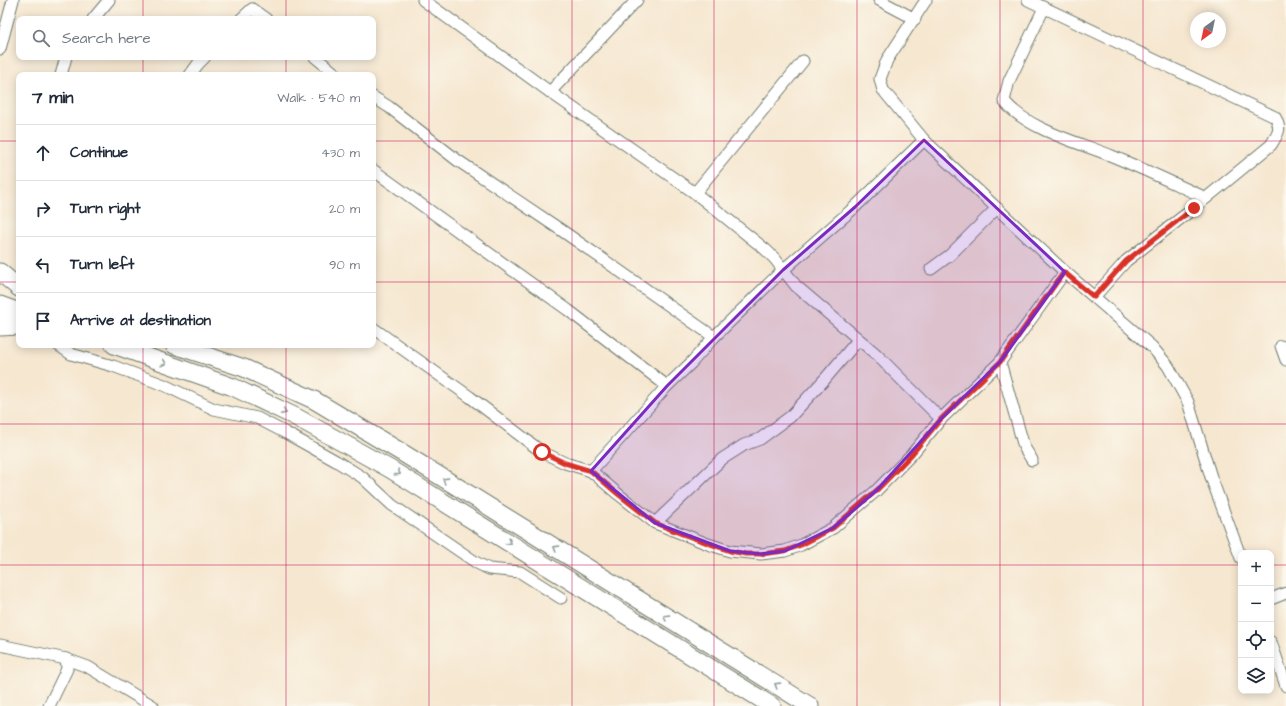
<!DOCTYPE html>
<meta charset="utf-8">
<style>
body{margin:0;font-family:"Architects Daughter",sans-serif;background:#f2f2f3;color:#1f2937}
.controls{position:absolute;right:12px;bottom:12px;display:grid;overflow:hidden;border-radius:8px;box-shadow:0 2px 10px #0003}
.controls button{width:36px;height:36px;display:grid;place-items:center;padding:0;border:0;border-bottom:1px solid #e0e1e3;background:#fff;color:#1f2937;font:20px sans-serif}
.compass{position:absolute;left:1190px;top:12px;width:36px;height:36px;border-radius:50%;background:#fff;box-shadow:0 2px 10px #0003;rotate:213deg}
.stop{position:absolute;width:12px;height:12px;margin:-9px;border:3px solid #d93025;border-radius:50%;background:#fff}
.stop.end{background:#d93025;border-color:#fff;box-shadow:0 1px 4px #0008}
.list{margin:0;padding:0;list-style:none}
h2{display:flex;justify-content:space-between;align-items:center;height:52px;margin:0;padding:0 16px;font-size:17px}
h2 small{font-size:13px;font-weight:400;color:#747a83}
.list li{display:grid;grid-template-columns:26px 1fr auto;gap:12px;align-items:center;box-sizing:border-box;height:56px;padding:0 16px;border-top:1px solid #e0e1e3}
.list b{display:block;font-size:15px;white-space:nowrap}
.list em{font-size:13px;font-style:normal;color:#747a83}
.icon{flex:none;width:22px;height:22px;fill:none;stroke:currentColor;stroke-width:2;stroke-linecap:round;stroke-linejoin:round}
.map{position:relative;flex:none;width:1286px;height:706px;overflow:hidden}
.search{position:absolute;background:#fff;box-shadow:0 2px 10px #0003;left:16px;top:16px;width:360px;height:44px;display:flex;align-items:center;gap:10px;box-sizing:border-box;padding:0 14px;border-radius:8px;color:#747a83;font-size:15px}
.panel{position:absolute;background:#fff;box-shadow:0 2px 10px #0003;left:16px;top:72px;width:360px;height:276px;border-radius:8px}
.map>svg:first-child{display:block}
</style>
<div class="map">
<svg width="1286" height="706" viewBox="0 0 1286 706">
<rect width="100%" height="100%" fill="#fbf7ec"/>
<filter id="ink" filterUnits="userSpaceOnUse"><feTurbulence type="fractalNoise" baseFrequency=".025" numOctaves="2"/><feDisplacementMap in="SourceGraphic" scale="8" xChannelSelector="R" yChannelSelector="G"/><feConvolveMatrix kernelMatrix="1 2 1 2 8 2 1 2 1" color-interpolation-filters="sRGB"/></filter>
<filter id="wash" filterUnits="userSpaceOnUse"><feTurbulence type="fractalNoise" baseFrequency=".012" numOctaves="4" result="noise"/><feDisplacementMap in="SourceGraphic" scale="16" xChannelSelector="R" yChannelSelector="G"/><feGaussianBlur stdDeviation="0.9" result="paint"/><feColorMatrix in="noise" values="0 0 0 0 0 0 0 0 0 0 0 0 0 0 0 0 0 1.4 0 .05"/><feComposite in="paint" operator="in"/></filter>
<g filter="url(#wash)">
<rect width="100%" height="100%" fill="#f6e7d0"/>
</g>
<g filter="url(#ink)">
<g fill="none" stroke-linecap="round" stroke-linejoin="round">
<defs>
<g id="minor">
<polyline points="423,0 550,92 695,193 766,250 775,259 796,286 876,354 941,419"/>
<polyline points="879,0 915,19"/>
<polyline points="926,0 887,60 880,79 883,90 924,140 1065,272 1152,347 1168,366 1188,402 1211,477 1241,558"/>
<path d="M1028,0l247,117c7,13 3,16 -4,28l-77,63 -68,53 -32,36"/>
<path d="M1044,8l-35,73 -5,20c24,29 74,41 108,55 32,13 63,28 94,42"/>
<polyline points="93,19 109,0"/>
<polyline points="241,19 252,9 266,19"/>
<polyline points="0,49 13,0"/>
<polyline points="315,57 337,75"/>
<polyline points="61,75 66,57"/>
<polyline points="190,75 198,64 205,57"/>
<polyline points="550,92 637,0"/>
<polyline points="373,97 389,107 457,160 561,230 714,337"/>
<polyline points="373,170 568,310 667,386"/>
<polyline points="695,193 803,61"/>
<polyline points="931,269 950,255 997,208"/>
<polyline points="373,328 470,397 542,452 565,463 591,471 618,494 655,523 708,544 730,551 761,554 785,551 801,545 833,528 877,490 912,454 941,419 1000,362 1065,272"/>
<polyline points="0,330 19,329"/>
<polyline points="58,345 71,354 113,366 164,385 214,409 257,418 286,433 336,461 362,477 392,505 477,563 489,569 520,572 561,598"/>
<polyline points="1281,346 1286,360"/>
<polyline points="1000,362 1024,447 1032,460"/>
<polyline points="591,471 667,386 691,363 714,337 783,270 855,207 924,140"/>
<polyline points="655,523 722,459 744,445 760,439 790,417 825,379 858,340"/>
<polyline points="1271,599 1286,593"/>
<polyline points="1271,642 1286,686"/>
<polyline points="0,645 66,659 88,667 153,706"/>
<polyline points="49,706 67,669 66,659"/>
</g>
<g id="highway">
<polyline points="0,272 19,288"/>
<polyline points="0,305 19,312"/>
<polyline points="0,321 19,315"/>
<polyline points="114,345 233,387 296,417 390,469 772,706"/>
<polyline points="174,345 244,368 314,400 406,455 810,706"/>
</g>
</defs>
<use href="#minor" stroke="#6a786b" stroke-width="13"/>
<use href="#highway" stroke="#6a786b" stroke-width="19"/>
<use href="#minor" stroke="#fff" stroke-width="11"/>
<use href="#highway" stroke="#fff" stroke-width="17"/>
</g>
<defs><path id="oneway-chevron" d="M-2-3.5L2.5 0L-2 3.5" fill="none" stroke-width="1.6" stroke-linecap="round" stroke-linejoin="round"/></defs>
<g stroke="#8f9e9a">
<use href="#oneway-chevron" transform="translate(164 363) rotate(19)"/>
<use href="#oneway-chevron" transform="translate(284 412) rotate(26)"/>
<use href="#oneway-chevron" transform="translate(398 473) rotate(32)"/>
<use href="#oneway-chevron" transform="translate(445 480) rotate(-148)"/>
<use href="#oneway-chevron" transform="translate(509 542) rotate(32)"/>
<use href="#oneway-chevron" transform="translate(556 548) rotate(-148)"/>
<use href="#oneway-chevron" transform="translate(666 617) rotate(-148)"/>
<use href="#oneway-chevron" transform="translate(777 685) rotate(-148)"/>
</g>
</g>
<g fill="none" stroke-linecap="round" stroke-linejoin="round" filter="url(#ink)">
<polyline stroke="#d93025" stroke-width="5" points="542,452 565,463 591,471 618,494 655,523 682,534 730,551 746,554 761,554 785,551 801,545 833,528 877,490 912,454 941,419 1000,362 1064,272 1094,297 1126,261 1194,208"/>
</g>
<path fill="#7b2cbf" fill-opacity="0.2" stroke="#7b2cbf" stroke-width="3" stroke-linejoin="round" d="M924,140l141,132 -65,90 -59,57 -64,71 -44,38 -48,23 -24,3 -31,-3 -75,-28 -64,-52 76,-85 116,-116 72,-63z"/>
<path fill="none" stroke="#c2185b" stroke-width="1" stroke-opacity="0.55" d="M143,0v19M286,0v19M429,0v706M572,0v706M714,0v706M857,0v706M1000,0v706M1143,0v706M143,57v18M286,57v18M0,141h19M373,141h913M0,282h19M373,282h913M143,345v361M286,345v361M0,424h1286M0,565h1241M1271,565h15"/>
</svg>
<div class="controls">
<button>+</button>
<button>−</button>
<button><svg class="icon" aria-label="locate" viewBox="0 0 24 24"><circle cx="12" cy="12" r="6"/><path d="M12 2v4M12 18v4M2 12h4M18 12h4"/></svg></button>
<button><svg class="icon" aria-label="layers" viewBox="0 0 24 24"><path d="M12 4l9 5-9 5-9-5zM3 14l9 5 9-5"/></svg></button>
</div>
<svg class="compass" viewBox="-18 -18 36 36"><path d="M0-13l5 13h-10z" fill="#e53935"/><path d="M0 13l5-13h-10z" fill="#747a83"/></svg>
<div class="stop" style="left:542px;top:452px"></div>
<div class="stop end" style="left:1194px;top:208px"></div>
<div class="search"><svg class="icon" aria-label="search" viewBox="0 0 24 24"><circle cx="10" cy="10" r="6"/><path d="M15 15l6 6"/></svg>Search here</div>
<section class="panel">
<h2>7 min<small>Walk · 540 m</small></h2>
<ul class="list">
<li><svg class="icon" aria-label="ahead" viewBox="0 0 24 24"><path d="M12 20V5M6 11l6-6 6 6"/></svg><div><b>Continue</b></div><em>430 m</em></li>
<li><svg class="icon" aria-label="right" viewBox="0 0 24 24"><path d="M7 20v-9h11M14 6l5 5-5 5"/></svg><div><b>Turn right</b></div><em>20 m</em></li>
<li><svg class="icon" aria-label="left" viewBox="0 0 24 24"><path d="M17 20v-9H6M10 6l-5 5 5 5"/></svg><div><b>Turn left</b></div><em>90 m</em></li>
<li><svg class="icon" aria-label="arrive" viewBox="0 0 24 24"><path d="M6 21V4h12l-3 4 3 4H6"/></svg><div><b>Arrive at destination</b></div></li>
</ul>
</section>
</div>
